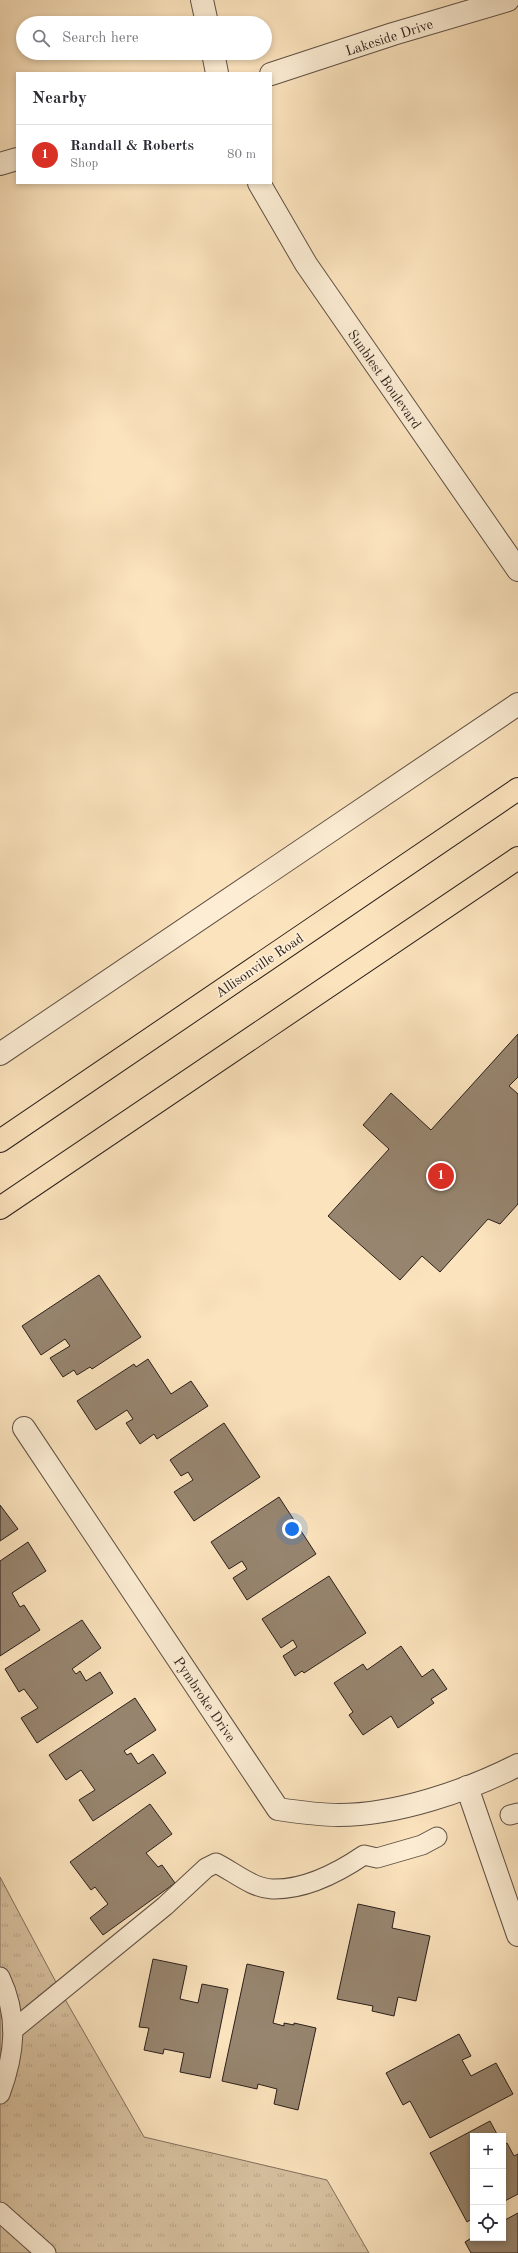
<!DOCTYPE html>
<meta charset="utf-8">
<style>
body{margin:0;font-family:"Old Standard TT",serif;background:#f7f7f7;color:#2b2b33}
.controls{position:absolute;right:12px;bottom:12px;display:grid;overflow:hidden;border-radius:0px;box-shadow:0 2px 6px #0003}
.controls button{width:36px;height:36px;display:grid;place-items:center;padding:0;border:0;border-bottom:1px solid #e1e1e2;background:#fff;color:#2b2b33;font:20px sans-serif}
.you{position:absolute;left:292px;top:1529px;width:14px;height:14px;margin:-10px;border:3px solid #fff;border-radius:50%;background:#1a73e8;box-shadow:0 0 0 6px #1a73e833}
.badge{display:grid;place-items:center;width:26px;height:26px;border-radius:50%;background:#d93025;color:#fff;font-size:13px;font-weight:700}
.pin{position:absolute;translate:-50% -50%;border:2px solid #fff;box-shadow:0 1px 4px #0006}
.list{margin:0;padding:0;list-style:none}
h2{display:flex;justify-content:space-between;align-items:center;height:52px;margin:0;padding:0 16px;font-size:17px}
h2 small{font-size:13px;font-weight:400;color:#7c7c81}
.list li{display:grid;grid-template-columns:26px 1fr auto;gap:12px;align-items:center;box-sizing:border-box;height:60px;padding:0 16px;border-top:1px solid #e1e1e2}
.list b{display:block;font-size:15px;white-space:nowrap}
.list p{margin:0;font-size:13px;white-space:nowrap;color:#7c7c81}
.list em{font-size:13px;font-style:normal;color:#7c7c81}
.icon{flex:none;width:22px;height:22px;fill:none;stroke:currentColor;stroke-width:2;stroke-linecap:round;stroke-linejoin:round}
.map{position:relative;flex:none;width:518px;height:2253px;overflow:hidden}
.search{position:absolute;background:#fff;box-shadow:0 2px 6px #0003;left:16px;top:16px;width:256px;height:44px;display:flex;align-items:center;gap:10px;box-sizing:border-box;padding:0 14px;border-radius:22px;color:#7c7c81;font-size:15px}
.panel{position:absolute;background:#fff;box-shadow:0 2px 6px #0003;left:16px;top:72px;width:256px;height:112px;border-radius:0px}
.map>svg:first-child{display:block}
</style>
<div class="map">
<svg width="518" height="2253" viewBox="0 0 518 2253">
<defs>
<pattern id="grass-tufts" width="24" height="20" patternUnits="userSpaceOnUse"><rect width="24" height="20" fill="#d8c2a1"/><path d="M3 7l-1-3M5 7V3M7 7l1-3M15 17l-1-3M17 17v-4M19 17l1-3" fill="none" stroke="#baa68a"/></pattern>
</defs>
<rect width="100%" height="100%" fill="#fbe3bd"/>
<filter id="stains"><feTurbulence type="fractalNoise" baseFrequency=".005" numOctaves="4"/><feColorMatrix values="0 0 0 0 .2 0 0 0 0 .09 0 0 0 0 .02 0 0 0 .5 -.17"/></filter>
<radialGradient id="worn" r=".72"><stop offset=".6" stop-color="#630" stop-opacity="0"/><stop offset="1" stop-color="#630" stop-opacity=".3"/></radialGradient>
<polygon fill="url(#grass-tufts)" stroke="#82705e" points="0,1877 66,2001 144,2137 327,2180 369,2253 0,2253"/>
<g fill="#97856f" stroke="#2b1f1b">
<polygon points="518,1034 518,1077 509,1086 518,1094 518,1204 500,1224 488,1219 440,1272 422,1256 400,1280 328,1216 389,1149 363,1125 391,1093 431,1130"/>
<polygon points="99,1275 141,1337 92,1369 90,1367 77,1375 74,1370 63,1377 50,1358 70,1346 65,1339 41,1355 22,1326"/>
<polygon points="148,1359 171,1394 191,1381 208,1406 157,1439 154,1434 140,1444 126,1423 133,1419 127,1410 96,1430 77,1401 134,1364 136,1367"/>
<polygon points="224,1423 260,1477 194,1521 174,1492 193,1480 188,1472 181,1476 170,1460"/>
<polygon points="279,1497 316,1554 247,1600 233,1578 247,1569 242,1561 229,1569 211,1542"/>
<polygon points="0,1505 18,1529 0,1541"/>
<polygon points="28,1542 46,1571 12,1593 20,1607 24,1605 40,1630 0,1656 0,1561"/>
<polygon points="329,1576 366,1633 304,1673 302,1671 295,1676 283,1656 297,1647 293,1640 281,1648 262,1619"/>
<polygon points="82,1620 101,1648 72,1669 76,1674 80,1671 86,1681 100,1672 113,1693 37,1743 21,1718 38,1708 24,1689 19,1692 5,1669"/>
<polygon points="401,1646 422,1677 433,1669 447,1689 431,1699 434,1703 398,1728 391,1716 363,1735 349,1715 353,1712 334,1683 363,1664 367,1670"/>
<polygon points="135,1698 156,1730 124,1751 127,1755 131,1753 138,1764 153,1754 166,1773 93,1821 79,1800 95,1790 81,1770 66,1780 49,1755"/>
<polygon points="150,1804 172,1834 146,1853 158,1867 162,1865 175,1883 103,1935 90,1918 108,1904 95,1887 91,1890 70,1862"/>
<polygon points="358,1904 395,1912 392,1928 430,1936 416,2001 398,1997 394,2016 372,2011 373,2006 337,1999"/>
<polygon points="153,1959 187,1966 180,1999 198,2003 202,1984 228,1989 210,2078 180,2072 184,2053 164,2049 163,2054 144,2050 149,2028 139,2027"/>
<polygon points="247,1964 284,1972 273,2023 284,2026 284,2023 294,2025 294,2023 316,2028 298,2110 274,2104 277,2089 258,2084 257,2089 222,2081"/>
<polygon points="459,2034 471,2056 462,2060 471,2076 496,2063 513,2094 430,2138 410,2101 403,2105 386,2073"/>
<polygon points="490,2121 498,2136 473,2136 473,2218 467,2222 430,2153"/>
<polygon points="507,2143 514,2156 518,2154 518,2194 503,2202 503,2145"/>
<polygon points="518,2213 518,2253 471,2253 465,2242 473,2237 503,2238 503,2221"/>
</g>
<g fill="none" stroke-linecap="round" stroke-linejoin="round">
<defs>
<g id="lane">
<polyline points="510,1815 518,1813"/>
<path d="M0,1977c19,40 15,77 0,117"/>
<path d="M13,2030l152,-124 41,-38 10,-5c18,9 36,25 56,26 32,1 67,-17 92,-34l13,3 45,-13 15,-8"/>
<polyline points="0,2212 46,2253"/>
</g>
<g id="street">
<polyline points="202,0 207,23"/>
<polyline points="213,53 217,73"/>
<polyline points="271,74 393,34 508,0"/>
<polyline points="0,164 17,159"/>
<polyline points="259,183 306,264 518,570"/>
<polyline points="0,1054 518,704"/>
<path d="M24,1428l254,381c20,3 40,6 61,6 57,0 128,-24 179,-50"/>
<polyline points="467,1787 518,1935"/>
</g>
<g id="primary">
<polyline points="0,1141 518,789"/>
<polyline points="0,1208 518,858"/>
</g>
</defs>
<use href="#lane" stroke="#5f5044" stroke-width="21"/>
<use href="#street" stroke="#5f5044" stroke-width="24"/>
<use href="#primary" stroke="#2b1f1b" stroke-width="24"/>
<use href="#lane" stroke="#fcedd4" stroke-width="19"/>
<use href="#street" stroke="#fcedd4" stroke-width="22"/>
<use href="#primary" stroke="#fbe3bd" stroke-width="22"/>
</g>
<g text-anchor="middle" stroke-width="3.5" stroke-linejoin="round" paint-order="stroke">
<g font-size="14" fill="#2b1f1b" stroke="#fcedd4">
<text transform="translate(389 37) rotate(-18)" y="5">Lakeside Drive</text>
<text transform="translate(385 379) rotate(55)" y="5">Sunblest Boulevard</text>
<text transform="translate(259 965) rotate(-34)" y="5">Allisonville Road</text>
<text transform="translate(205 1699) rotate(56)" y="5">Pymbroke Drive</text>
</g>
</g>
<rect width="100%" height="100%" filter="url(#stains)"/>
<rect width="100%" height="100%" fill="url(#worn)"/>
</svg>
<div class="controls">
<button>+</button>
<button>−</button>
<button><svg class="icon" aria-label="locate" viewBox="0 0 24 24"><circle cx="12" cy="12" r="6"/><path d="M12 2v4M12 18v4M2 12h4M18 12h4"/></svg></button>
</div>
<div class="you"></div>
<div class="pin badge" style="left:441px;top:1176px">1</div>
<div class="search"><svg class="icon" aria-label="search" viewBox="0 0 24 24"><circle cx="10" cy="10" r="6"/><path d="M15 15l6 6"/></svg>Search here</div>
<section class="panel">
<h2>Nearby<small></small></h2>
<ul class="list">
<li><span class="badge">1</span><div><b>Randall &amp; Roberts</b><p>Shop</p></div><em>80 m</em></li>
</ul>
</section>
</div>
